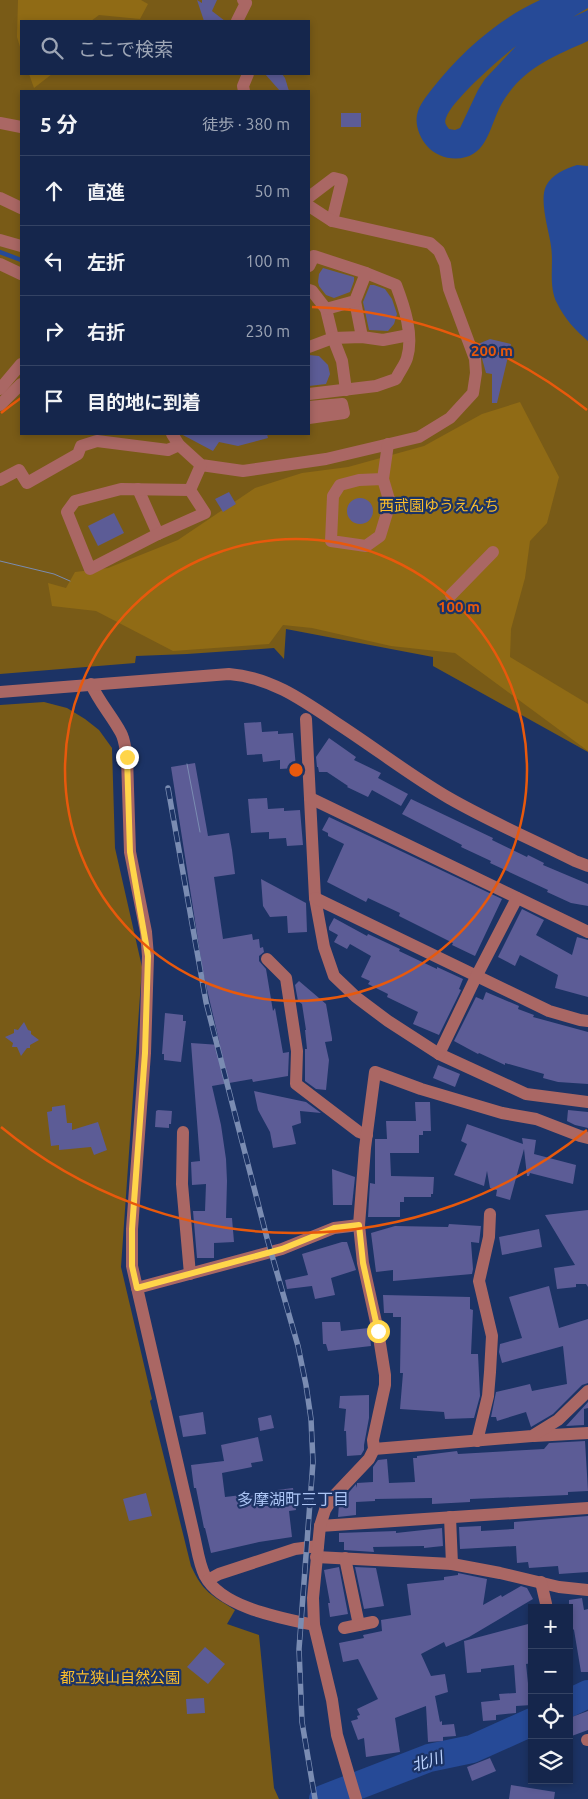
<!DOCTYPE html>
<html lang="ja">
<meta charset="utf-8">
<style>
body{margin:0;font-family:Ubuntu,"Noto Sans JP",sans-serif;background:#1e2e53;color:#f1f3f6}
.controls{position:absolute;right:15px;bottom:15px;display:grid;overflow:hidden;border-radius:0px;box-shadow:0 2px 8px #0003}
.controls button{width:45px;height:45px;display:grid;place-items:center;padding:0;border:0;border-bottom:1px solid #344364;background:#15264c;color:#f1f3f6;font:25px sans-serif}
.stop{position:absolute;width:15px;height:15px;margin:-11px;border:4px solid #ffd54a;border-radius:50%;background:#fff}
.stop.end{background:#ffd54a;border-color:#fff;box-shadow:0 1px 5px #0008}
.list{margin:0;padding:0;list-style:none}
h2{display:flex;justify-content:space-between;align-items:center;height:65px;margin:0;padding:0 20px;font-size:21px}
h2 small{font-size:16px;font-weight:400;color:#9da5b5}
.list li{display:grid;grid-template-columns:32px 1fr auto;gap:15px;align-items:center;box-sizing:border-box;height:70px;padding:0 20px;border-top:1px solid #344364}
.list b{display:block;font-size:19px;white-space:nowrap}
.list em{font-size:16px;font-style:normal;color:#9da5b5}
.icon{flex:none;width:28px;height:28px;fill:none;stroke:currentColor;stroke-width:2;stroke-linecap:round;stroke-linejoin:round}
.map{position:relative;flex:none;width:588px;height:1799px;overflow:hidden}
.search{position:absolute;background:#15264c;box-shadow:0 2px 8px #0003;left:20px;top:20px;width:290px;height:55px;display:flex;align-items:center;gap:12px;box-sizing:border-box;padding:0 18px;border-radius:0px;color:#9da5b5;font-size:19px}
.panel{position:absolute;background:#15264c;box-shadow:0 2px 8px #0003;left:20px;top:90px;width:290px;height:345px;border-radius:0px}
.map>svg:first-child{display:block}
</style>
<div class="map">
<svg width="588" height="1799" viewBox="0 0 588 1799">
<rect width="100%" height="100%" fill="#1c3365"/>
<g fill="#795b17" fill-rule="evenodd">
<path d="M0,0h588v752l-155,-86v-9l-147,-28 -2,30 -10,-11 -87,6 -51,2 -1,7 -135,11zM21,21h288v53h-288zM21,91h288v343h-288z"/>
<path d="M44,702l23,6 18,11 14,11 13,18 3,100 27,119 -21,300 31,132 -2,2 41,165c12,26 20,29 44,44l-8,14 32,11 15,153 5,11h-279v-1094z"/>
</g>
<g fill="#906b15">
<polygon points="18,0 141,0 148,4 140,19 99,15 91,21 21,21 21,50 17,37"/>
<polygon points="29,74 52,74 34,88"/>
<polygon points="520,402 559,477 547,523 530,541 525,578 511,629 510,657 588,704 588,751 455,653 391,646 312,628 283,625 269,644 173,651 96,611 52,606 48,583 66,588 75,572 108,568 178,540 255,488 302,473 348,467 424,446 482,414"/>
</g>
<g fill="#264a97" fill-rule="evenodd">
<path d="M540,0h48v8l-15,9 15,-7v31c-36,16 -67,28 -87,64 -10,18 -13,46 -35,52 -14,4 -29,0 -39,-11 -7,-8 -12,-20 -10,-31 2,-10 9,-18 15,-26 28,-36 66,-70 108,-89zM516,46l-31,33 -7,11 -18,38 -5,2 -6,-1c-3,-4 -5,-6 -3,-11 5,-17 55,-61 70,-72z"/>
<path d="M577,165l11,1v175c-12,-10 -24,-23 -31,-38 -9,-17 -3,-39 -6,-57 -2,-16 -12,-45 -5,-60 6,-12 19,-17 31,-21z"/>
</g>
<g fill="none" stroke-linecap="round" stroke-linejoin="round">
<polyline stroke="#264a97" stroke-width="4.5" points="0,252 21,260"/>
<g stroke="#264a97" stroke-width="28">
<polyline points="569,1703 588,1694"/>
<polyline points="323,1799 429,1758 472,1749 532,1722"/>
</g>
</g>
<g fill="#5c5c96">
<polygon points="197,0 202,3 202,0 217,0 212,11 225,21 204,21"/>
<polygon points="265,74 282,74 285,78 289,91 280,91"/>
<rect x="341" y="113" width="20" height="14"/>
<polygon points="323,268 354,277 354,281 350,292 334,298 326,295 319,286 318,282 319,274"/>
<polygon points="370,285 374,285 385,289 392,299 397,314 394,324 388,331 369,330 363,302"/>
<polygon points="490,339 511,344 497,403 492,403 492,374 486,373 478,344"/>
<polygon points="309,355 319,356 328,365 330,374 326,384 309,386"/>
<polygon points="181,434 267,434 268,438 238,446 219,442 213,451"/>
<polygon points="229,492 236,504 223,512 215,499"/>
<circle cx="360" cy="511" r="13"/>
<polygon points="114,513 124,533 98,546 88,526"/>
<polygon points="261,722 262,732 278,731 278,734 293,733 296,768 280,769 280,760 263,762 262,754 247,755 244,723"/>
<polygon points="329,738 356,757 354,760 381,773 378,778 408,794 401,806 372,790 368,797 347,787 348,786 327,772 319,772 318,767 317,767 316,757"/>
<polygon points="195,763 208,836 229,833 232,850 235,874 214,877 223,939 252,934 253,940 259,939 260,948 263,947 264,952 259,956 259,961 266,969 273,1011 275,1008 283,1053 289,1052 288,1076 253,1082 252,1079 212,1086 221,1125 226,1159 227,1181 226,1218 232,1218 234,1242 214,1243 214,1258 197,1258 193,1211 205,1211 206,1184 192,1185 191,1162 200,1161 191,1043 220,1045 203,972 171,767"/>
<polygon points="267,798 268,809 284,808 284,811 300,810 303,845 287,846 286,838 269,839 269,832 251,833 248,799"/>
<polygon points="411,799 493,838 492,840 527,857 528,855 544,863 543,865 588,884 588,906 571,903 547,892 548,890 490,863 491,861 461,847 462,845 402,814"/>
<polygon points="329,817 502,899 475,956 452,945 453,943 399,916 400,913 368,898 366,902 327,882 344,844 328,836 328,833 322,830"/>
<polygon points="261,879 306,903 307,932 288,933 287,916 270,917 263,906"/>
<polygon points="522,909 544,920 536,935 572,955 577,937 588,940 588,997 555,988 558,975 520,955 515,966 498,957"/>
<polygon points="334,918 367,936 368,934 400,949 399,951 437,969 437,967 463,979 459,989 461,990 439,1035 413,1024 418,1012 387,997 388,994 368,984 370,981 361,977 371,956 350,944 347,949 334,942 338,935 329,930 329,927"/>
<polygon points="299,981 326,1004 332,1038 332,1041 325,1042 329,1060 326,1090 316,1089 305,1081 305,1049 307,1049 305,1030 306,1030 302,1004 298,1001 295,985"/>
<polygon points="486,992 519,1006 518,1009 534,1015 533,1017 588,1032 588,1084 558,1082 543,1078 544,1074 505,1063 505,1065 479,1053 478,1054 454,1041 476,997 483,1000"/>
<polygon points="165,1013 183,1015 183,1021 186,1021 181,1062 164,1060 164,1054 162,1054"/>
<polygon points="24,1022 28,1030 31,1031 31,1034 39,1040 30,1045 30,1048 27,1048 21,1056 17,1047 12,1047 13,1043 5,1037 14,1033 14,1029 18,1030"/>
<polygon points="438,1065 460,1074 455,1087 433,1078"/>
<polygon points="254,1091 306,1102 321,1113 300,1111 301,1123 292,1126 296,1144 273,1148 270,1132 258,1110"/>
<polygon points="415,1102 430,1102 431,1131 423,1131 423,1135 419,1135 419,1153 390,1153 391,1176 434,1177 433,1194 431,1194 431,1197 404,1197 404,1202 400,1202 400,1217 368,1217 370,1183 375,1184 375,1139 387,1139 386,1121 416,1121"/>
<polygon points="65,1105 67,1123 72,1123 72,1130 98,1122 107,1150 94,1155 91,1147 59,1150 59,1145 51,1146 47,1112 52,1111 52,1107"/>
<polygon points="158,1110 172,1111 171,1124 169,1124 169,1128 155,1127 156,1111"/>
<polygon points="568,1110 588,1112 588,1128 575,1125 567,1121"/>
<polygon points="467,1124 523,1144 522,1138 536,1140 534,1154 576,1165 573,1184 530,1173 529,1176 527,1176 524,1149 510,1200 496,1196 497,1190 490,1188 487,1171 484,1186 454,1175 467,1144 461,1141"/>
<polygon points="332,1169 355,1177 352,1205 333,1205"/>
<polygon points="588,1210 588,1287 586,1284 576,1284 576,1287 557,1289 554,1268 575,1265 545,1215"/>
<polygon points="449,1224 481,1226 479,1243 471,1242 473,1269 472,1274 393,1281 393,1270 376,1272 371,1233 395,1226 448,1227"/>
<polygon points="539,1229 542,1247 502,1255 499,1237"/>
<polygon points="342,1242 347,1242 356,1270 331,1278 335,1295 315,1299 312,1286 287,1289 285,1280 308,1275 302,1254"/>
<polygon points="549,1286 559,1328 588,1319 588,1383 582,1385 553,1414 531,1427 526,1412 497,1421 496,1417 491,1417 496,1392 530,1384 532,1391 567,1384 563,1346 502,1363 499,1352 500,1344 522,1338 509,1297"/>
<polygon points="383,1295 470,1297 470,1309 473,1310 471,1354 478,1354 480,1396 474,1418 445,1419 444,1412 400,1409 403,1373 400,1373 401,1317 393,1317 393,1313 384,1313"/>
<polygon points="322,1322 340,1322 341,1331 369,1328 371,1346 328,1351 326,1344 323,1344"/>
<polygon points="369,1395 369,1418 364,1445 364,1450 361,1455 347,1456 346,1431 344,1431 346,1409 339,1408 340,1396"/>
<polygon points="588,1402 588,1408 584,1409 584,1425 566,1426"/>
<polygon points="203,1412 206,1434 183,1437 179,1416"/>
<polygon points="271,1415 274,1428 260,1431 258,1418"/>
<polygon points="258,1437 263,1461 251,1463 252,1467 222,1473 225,1497 250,1494 250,1496 277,1492 277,1490 293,1488 296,1510 289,1511 292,1537 259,1542 211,1553 205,1528 204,1528 196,1488 194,1488 191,1465 224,1461 221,1445"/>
<polygon points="585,1441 588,1491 568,1492 568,1495 470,1499 470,1502 432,1504 432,1498 375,1499 375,1501 356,1502 356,1515 338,1517 339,1504 356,1484 357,1488 357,1483 373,1482 373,1467 378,1460 387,1459 389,1483 415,1482 413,1458 417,1458 417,1456 457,1451 458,1454 544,1449 549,1443"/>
<polygon points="146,1493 152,1516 129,1521 123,1499"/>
<polygon points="588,1516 588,1572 559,1574 558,1566 529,1568 528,1562 517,1563 516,1546 460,1549 459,1527 481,1526 481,1531 514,1529 514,1522"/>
<polygon points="442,1528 443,1546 424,1548 424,1546 373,1547 374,1552 344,1550 344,1542 339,1542 339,1533 396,1531 396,1533"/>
<polygon points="339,1567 348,1614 330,1617 328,1603 330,1603 324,1570"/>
<polygon points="355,1567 376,1568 384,1606 364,1609"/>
<polygon points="458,1573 487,1579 483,1605 501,1595 502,1597 521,1586 527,1588 533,1599 469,1637 446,1647 444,1642 421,1654 431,1676 445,1674 448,1692 435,1696 440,1722 442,1721 442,1725 454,1724 456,1736 443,1737 443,1741 428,1742 426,1706 395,1718 400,1752 366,1757 364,1738 358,1740 351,1721 358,1719 357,1716 360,1715 357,1709 378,1699 358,1659 343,1662 339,1643 364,1638 363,1635 382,1631 381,1620 411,1615 407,1584 444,1580 444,1577 458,1575"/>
<polygon points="582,1598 584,1610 588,1609 588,1672 581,1672 574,1630 573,1629 569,1629 569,1600"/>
<polygon points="532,1623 532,1663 526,1664 529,1693 532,1692 532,1705 516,1706 516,1713 496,1715 496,1720 483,1721 481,1702 500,1700 499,1694 516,1693 514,1665 481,1669 481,1672 467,1673 464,1641"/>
<polygon points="205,1647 225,1664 208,1684 187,1667"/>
<polygon points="204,1698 205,1713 187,1714 186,1699"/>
<polygon points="588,1711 588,1730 569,1737 569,1718"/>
<polygon points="490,1758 496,1771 472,1781 467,1767"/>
<polygon points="511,1785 555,1792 554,1799 509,1799"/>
</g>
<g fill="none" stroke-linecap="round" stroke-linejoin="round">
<g stroke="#aa6764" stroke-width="12">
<polyline points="237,21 246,3 243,0"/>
<polyline points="244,91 243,86 248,74"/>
<polyline points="0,123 21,127"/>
<polyline points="309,197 334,178 342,180 332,221"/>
<polyline points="0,198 21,208"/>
<polyline points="0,240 21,246"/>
<polyline points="0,264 21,274"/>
<path d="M309,266l5,-10 52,17 30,12c8,21 18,50 11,73 -2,7 -8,14 -11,21l-20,7 -67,8"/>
<polyline points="309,290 312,291 326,309 333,338 309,347"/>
<polyline points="355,301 362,337"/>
<polyline points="326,309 355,301 366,273"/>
<polyline points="0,389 21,364"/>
<polyline points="346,390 342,361 333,338 362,337 383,340 409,335"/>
<polyline points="0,405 21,384"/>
<polyline points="309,407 342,404 344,413 309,418"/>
<polyline points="172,434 179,445 201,465 243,471 326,459 419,437 450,418 473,393 476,373 475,359 449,289 445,264 439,251 430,243 332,221 309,206"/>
<polyline points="383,479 359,480 340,485 333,496 331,541 366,546 380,536 390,503 383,479 388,444"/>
<polyline points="0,480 19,470 27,483 78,454 81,446 97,441 168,450 179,445"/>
<polyline points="138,489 158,534"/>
<polyline points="190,490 121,489 75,501 67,512 90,569 158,534 205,513 190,490 201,465"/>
<polyline points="451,595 493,552"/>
<path d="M91,684c8,18 21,32 30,49 4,7 4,16 6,24l3,95 16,80 2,24 -3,97 -13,176v37l62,269c3,13 5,29 11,41 17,32 77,42 109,49"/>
<path d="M0,692l229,-18c42,3 75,27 109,50 37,24 73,52 111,74 40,23 84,42 126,63l13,5"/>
<polyline points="306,719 315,898 324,947 334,976 356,997 388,1021 439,1054 526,1094 588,1102"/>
<polyline points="310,798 588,932"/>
<polyline points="315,898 549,1011 580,1020 588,1021"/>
<polyline points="267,959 286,978 297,1051 296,1084 359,1132 367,1135"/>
<polyline points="439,1054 476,977 517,898"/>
<polyline points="183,1132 182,1184 190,1274"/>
<polyline points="137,1288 282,1249 334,1228 359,1225"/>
<polyline points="534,1436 588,1433"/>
<polyline points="477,1441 488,1396 490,1372 492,1336 479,1281 489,1237 490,1214"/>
<polyline points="374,1449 532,1436 558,1420 588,1391"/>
<polyline points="450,1517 452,1564"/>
<polyline points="320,1526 588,1508"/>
<polyline points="316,1557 452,1564 500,1573 559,1587 588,1590"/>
<polyline points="345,1558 359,1625"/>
<polyline points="208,1580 219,1574 295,1549 318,1546"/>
<polyline points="541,1582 547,1608"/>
<polyline points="344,1628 373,1622"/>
<polyline points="587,1740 588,1740"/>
<polyline points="356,1799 337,1735 332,1700 314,1625 313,1598 320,1526 325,1510 333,1497 369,1459 374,1449 373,1440 385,1385 385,1375 378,1331 363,1263 359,1225 365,1148 375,1072 421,1089 502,1113 536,1119 580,1136 588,1138"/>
</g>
<g stroke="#7a8cb2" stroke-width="1">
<polyline points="0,561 54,574 70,581"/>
<polyline points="187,764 200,832"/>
</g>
<defs>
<polyline id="rail" points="168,788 206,1002 267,1238 298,1346 306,1385 311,1419 313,1462 299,1649 302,1722 315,1799"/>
</defs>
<use href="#rail" stroke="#7a8cb2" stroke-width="5.5"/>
<use href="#rail" stroke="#1c3365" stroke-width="4" stroke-dasharray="11" stroke-linecap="butt"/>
</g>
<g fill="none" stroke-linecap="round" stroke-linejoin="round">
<polyline stroke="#ffd54a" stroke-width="6" points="127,757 130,852 148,956 145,1053 132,1229 132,1266 137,1288 282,1249 334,1228 359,1225 363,1263 378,1331"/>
</g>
<g fill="none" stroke="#e8590c" stroke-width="2.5">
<circle cx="296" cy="770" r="231"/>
<path d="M587 1130A463 463 0 0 1 1 1127M1 413A463 463 0 0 1 21 398M312 307A463 463 0 0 1 587 410"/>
</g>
<g text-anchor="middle" stroke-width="4.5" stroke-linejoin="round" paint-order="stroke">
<g font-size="15" fill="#fdbf2b" stroke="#1c3365">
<text x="439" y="511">西武園ゆうえんち</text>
<text x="120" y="1683">都立狭山自然公園</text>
</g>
<g font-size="16" fill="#abc4f4" stroke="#1c3365">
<text x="293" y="1505">多摩湖町三丁目</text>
</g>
<g font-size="16" font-style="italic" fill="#bcd3fe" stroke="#1c3365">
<text transform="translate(427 1761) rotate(-17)" y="6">北川</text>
</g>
</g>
<circle cx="296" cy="770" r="8" fill="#e8590c" stroke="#1c3365" stroke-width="2.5"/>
<g font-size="15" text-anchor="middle" font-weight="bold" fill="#e8590c" stroke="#1c3365" stroke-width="4.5" stroke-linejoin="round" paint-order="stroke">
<text x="492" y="356">200 m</text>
<text x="459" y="612">100 m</text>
</g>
</svg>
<div class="controls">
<button>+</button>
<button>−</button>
<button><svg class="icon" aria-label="locate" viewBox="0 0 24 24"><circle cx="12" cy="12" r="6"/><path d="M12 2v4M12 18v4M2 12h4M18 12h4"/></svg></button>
<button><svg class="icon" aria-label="layers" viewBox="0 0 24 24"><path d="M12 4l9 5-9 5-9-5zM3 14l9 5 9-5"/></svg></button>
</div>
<div class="stop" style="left:378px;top:1331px"></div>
<div class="stop end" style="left:127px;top:757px"></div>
<div class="search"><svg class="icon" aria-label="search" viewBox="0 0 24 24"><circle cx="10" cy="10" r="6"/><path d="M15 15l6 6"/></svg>ここで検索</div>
<section class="panel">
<h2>5 分<small>徒歩 · 380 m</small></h2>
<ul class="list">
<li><svg class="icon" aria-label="ahead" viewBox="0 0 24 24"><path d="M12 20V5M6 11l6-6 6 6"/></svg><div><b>直進</b></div><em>50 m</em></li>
<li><svg class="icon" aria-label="left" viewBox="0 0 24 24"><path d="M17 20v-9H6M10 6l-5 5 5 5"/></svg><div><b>左折</b></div><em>100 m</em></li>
<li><svg class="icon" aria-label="right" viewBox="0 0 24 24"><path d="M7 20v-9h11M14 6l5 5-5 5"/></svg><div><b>右折</b></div><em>230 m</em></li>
<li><svg class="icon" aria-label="arrive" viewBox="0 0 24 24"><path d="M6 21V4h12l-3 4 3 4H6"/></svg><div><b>目的地に到着</b></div></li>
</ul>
</section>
</div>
